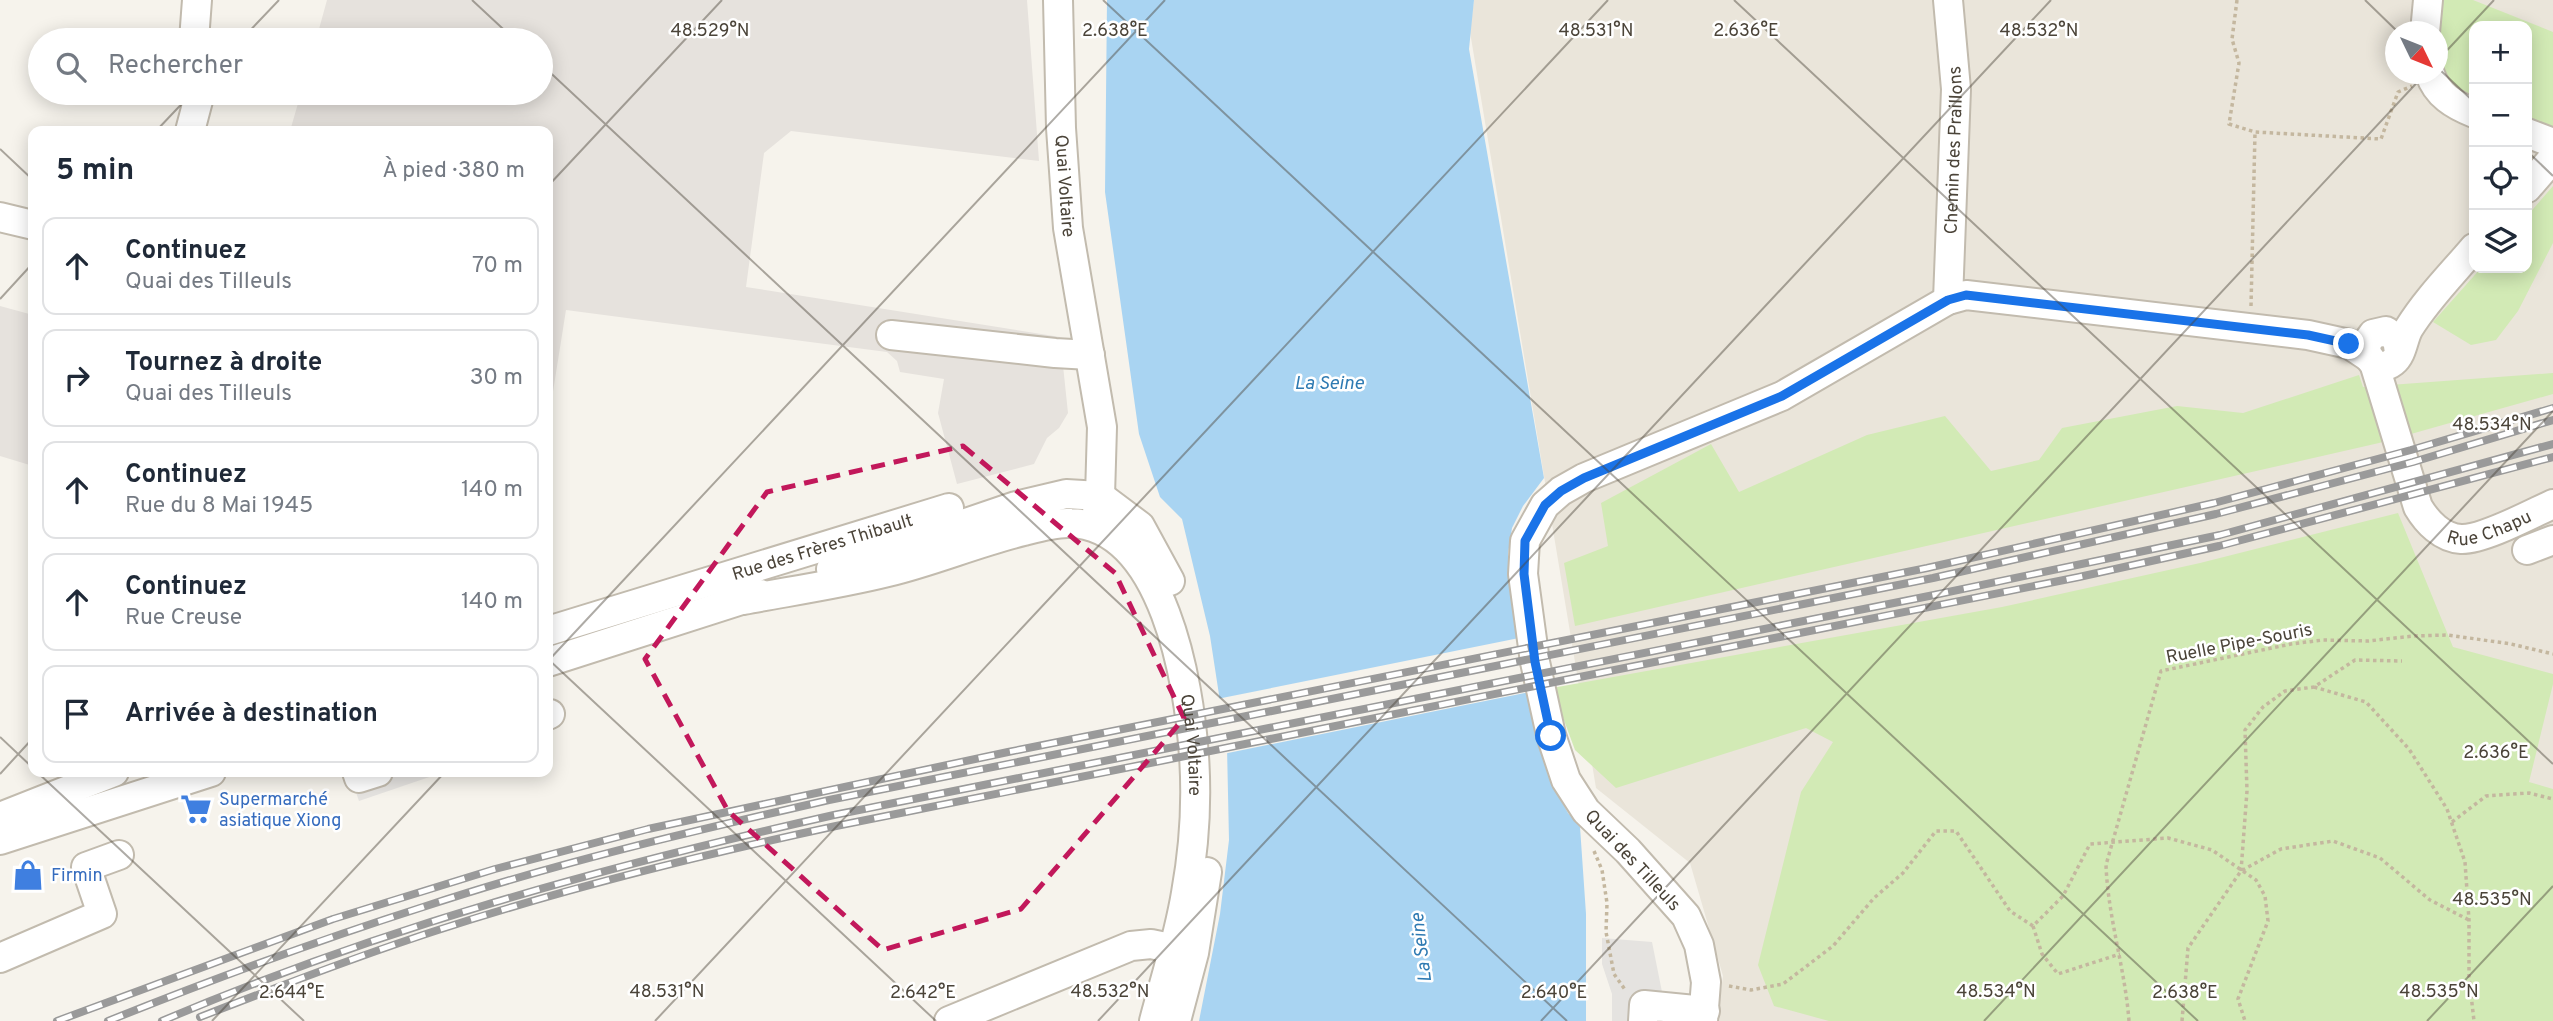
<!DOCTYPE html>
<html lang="fr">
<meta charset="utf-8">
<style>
body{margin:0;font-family:Overpass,sans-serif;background:#f2f2f3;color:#1f2937}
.controls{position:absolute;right:21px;top:21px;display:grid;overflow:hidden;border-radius:14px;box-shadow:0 4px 18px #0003}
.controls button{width:63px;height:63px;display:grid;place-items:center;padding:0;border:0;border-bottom:2px solid #e0e1e3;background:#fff;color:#1f2937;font:35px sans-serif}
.compass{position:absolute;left:2385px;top:21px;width:63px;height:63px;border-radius:50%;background:#fff;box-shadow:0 4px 18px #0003;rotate:133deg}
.stop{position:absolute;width:21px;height:21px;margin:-16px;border:5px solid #1a73e8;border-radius:50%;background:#fff}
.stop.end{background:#1a73e8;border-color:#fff;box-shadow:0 2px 7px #0008}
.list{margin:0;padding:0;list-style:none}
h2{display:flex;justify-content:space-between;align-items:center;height:91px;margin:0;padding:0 28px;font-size:30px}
h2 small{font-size:23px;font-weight:400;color:#747a83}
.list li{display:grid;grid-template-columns:46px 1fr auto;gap:21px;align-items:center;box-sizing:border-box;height:98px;margin:0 14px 14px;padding:0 14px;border:2px solid #e0e1e3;border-radius:14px}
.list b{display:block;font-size:26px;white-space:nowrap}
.list p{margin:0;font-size:23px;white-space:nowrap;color:#747a83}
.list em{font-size:23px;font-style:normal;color:#747a83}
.icon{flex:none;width:38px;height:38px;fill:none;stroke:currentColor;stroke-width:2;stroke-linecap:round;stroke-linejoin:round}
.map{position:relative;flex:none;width:2553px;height:1021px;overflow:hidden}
.search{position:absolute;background:#fff;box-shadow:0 4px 18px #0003;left:28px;top:28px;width:525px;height:77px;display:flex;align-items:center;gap:18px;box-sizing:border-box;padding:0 24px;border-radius:38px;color:#747a83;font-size:26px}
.panel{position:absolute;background:#fff;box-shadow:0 4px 18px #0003;left:28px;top:126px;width:525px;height:651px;border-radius:14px}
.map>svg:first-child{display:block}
</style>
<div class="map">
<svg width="2553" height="1021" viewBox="0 0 2553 1021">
<rect width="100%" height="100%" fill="#f6f3ec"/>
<path fill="#eae5da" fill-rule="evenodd" d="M1474,0h1079v1021h-836l6,-45 -33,-113 -94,-75 -126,-756zM2474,26h53v242h-53zM2396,32h42v42h-42z"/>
<g fill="#e6e2dd">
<polygon points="327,0 1027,0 1039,161 791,131 764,153 746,287 1060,337 1068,413 1059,428 1047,438 1034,464 957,484 938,413 944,379 900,372 897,361 887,352 566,310 548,423 548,131 290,131 301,93 541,93 541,40 316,40"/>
<polygon points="0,306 33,315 33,466 0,456"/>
</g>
<g fill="#d2eab5">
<polygon points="2442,0 2473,0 2553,32 2553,132 2527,122 2527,26 2474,26 2474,102 2438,74 2438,32 2435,31"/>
<polygon points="2553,186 2553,243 2518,311 2496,340 2471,345 2433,322 2481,268 2527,268 2527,216"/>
<polygon points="2553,373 2553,394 2379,443 1575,626 1564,563 1608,546 1601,503 1711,444 1739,492 1867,435 1945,416 1991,471 2039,460 2062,428 2177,406 2243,413 2359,375 2363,387"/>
<polygon points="2398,513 2453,647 2553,674 2553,684 2529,782 2553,789 2553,1021 1829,1021 1774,1006 1758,965 1801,792 1833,742 1806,728 1616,788 1575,750 1552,688 2002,607 2200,563"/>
</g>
<g fill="#e5e3e0">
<polygon points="349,772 444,772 359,801"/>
<polygon points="1602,938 1652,942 1662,992 1676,997 1673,1021 1612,1021 1612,994 1602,964"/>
</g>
<polygon fill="#a9d4f2" points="1107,0 1474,0 1469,49 1544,478 1523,506 1512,528 1508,554 1510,585 1546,768 1557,793 1568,813 1580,827 1586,914 1586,1021 1199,1021 1220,914 1229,840 1227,747 1210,636 1182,519 1160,497 1139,434 1105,192"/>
<polygon fill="#f6f3ec" points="1524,637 1535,691 1223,754 1217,699"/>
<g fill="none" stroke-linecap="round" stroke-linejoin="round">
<defs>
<g id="minor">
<path id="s1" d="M1058,0l3,128 7,100 34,199 -2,69 -3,16"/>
<polyline points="2425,32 2428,0"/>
<polyline points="194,40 197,0"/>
<path d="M2430,74c7,21 24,31 44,39"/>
<polyline points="190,131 200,93"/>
<polyline points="2527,133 2553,143"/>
<polyline points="2527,188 2553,158"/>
<polyline points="0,217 33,225"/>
<path id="s2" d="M1948,300l8,-211 -8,-89"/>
<polyline points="891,335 1055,353 1090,355"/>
<path d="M2399,352l-2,-13 -11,-8 -13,3 -7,10c-1,15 13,29 27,18 10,-8 10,-24 16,-34 18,-29 43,-54 65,-80"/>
<path id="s3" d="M2374,363l44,144c9,15 24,31 43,32 22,1 70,-25 92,-35"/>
<polyline points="1100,496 1140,526 1170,581"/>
<polyline points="2527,550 2553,540"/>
<polyline points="831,569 1016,506 1066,494 1100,496"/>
<path id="s4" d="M743,600c48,-9 97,-16 145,-28 46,-11 90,-30 136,-41 15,-4 32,-9 47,-8 93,4 118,160 123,233 3,44 0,93 -8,137 -7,43 -21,86 -32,128"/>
<path id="s5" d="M548,631l401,-123"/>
<polyline points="548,662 760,594"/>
<polyline points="548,715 550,714"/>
<polyline points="357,772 359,778 378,772"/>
<polyline points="0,817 114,772"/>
<polyline points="0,840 211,772"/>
<polyline points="0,958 102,914 86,867 119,855"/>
<polyline points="949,1021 1131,946 1151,944 1189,952"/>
<polyline points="1176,1021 1194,953 1207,872"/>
<polyline points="1643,1021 1644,1005 1705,1011"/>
<polyline points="1703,1021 1706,982 1699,945 1686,916 1628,851 1586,811 1566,780 1551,735 1535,662 1523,574 1525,541 1545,505 1561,491 1584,478 1782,396 1948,300 1966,295 2308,335 2349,344 2367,356"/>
</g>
</defs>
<use href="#minor" stroke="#c2bbae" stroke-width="32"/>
<g stroke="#c4b79f" stroke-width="3.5" stroke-dasharray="3.5 3.5" stroke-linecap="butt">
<polyline points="2237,0 2232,39 2239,63 2229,124 2255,132 2381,139 2398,92 2412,86"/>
<polyline points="2251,306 2255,132"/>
<polyline points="2314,687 2366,702 2409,749 2447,809 2465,862 2469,920 2469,977 2474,1021"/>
<polyline points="2452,822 2486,796 2529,793 2553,799"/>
<polyline points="1594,851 1602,870 1607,903 1606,932 1614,974 1626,991"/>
<polyline points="2241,871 2247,791 2245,730 2263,707 2285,691 2314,687 2355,660 2402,661"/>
<polyline points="2033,926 2042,954 2058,974 2120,954"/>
<polyline points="1729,986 1751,990 1783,984 1833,946 1874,898 1903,873 1936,831 1956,831 2010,911 2033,926 2063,896 2090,844 2168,838 2212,850 2256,880 2265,896 2268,921 2238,999 2245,1021"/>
<path d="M2129,1021c-4,-53 -21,-103 -23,-156l55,-194 130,-27 32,-4 45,1 45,-5 35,-1 63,9 42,10"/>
<polyline points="2182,1021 2188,948 2241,871 2281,849 2333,841 2380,858 2430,900 2469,920"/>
</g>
<use href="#minor" stroke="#fff" stroke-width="28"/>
<defs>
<g id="rail">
<path d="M200,1017c77,-30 155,-60 235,-86 131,-43 266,-76 401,-105l1243,-249 140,-31 334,-89"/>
<polyline points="57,1021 333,919 495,869 648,829 1008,752 1927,568 2214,503 2411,450 2553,408"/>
<path d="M108,1021c103,-41 208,-80 315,-114 133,-44 270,-76 406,-107l1104,-222 283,-64 197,-52 140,-42"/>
<path d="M162,1021c219,-93 441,-154 672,-206l1100,-220 286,-60 333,-91"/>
</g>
</defs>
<use href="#rail" stroke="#9a9a9a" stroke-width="8"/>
<use href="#rail" stroke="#fff" stroke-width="5" stroke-dasharray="16" stroke-linecap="butt"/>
</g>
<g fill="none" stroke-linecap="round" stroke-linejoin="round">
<polyline stroke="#1a73e8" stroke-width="9" points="1551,736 1535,662 1524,574 1525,541 1545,505 1561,491 1584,478 1782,396 1948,300 1966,295 2308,335 2349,344"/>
</g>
<path fill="none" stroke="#c2185b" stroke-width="5" stroke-dasharray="14 9" stroke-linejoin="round" d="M963,446l152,127 69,145 -163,191 -138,41 -155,-139 -83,-152 122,-167z"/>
<path fill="none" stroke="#4b4439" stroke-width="2" stroke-opacity="0.45" d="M472,0l43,40M1103,0l1095,1021M1734,0l819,764M2365,0l33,32M241,40l38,-40M2438,60l56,-60M541,64l1026,957M2438,68l36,34M156,131l36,-38M0,149l33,31M2527,151l26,25M548,186l174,-186M0,299l33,-36M548,659l388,362M548,661l617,-661M0,737l33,31M37,772l267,249M0,774l33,-36M212,1021l233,-249M655,1021l953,-1021M1098,1021l953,-1021M1541,1021l884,-947M1984,1021l569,-610M2427,1021l126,-135"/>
<defs>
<symbol id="supermarket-bare" viewBox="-9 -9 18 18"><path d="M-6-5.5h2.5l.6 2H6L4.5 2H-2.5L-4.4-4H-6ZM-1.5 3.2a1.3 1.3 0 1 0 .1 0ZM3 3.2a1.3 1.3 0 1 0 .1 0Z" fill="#3f7fe0" stroke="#fff" stroke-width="2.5" paint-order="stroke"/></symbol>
<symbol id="shop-bare" viewBox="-9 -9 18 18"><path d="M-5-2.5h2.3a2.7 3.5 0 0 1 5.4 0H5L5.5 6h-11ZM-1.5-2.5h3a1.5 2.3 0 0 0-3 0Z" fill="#3f7fe0" stroke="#fff" stroke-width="2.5" paint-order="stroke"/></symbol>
</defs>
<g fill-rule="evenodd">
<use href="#supermarket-bare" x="174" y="787" width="44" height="44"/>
<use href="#shop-bare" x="6" y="853" width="44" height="44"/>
</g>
<g text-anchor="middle" stroke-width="5" stroke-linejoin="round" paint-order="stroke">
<g font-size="18" fill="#4b4439" stroke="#fff">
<text dy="6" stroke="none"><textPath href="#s2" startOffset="150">Chemin des Praillons</textPath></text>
<text dy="6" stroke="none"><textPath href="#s1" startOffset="186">Quai Voltaire</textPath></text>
<text dy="6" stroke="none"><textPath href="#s3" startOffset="236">Rue Chapu</textPath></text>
<text dy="6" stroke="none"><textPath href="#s5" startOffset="287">Rue des Frères Thibault</textPath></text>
<text transform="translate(2239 643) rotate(-11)" y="6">Ruelle Pipe-Souris</text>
<text dy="6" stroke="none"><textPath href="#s4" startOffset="611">Quai Voltaire</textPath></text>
<text transform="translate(1633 860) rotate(47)" y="6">Quai des Tilleuls</text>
</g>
<g font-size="18" fill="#366cbe" stroke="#fff" text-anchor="start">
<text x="219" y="805">Supermarché<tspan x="219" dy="21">asiatique Xiong</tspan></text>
<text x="51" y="881">Firmin</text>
</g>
<g font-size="19" font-style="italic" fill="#2e7ab2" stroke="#fff">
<text x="1329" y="389">La Seine</text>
<text transform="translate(1420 948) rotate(-97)" y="7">La Seine</text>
</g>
</g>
<g font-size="18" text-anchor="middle" fill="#4b4439" stroke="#fff" stroke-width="5" stroke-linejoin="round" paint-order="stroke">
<text x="1115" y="36">2.638°E</text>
<text x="1746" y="36">2.636°E</text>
<text x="1596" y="36">48.531°N</text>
<text x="2039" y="36">48.532°N</text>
<text x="710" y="36">48.529°N</text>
<text x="2492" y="430">48.534°N</text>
<text x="2496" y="758">2.636°E</text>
<text x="2492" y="905">48.535°N</text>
<text x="667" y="997">48.531°N</text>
<text x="1110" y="997">48.532°N</text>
<text x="1996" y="997">48.534°N</text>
<text x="2439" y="997">48.535°N</text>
<text x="292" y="998">2.644°E</text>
<text x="923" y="998">2.642°E</text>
<text x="1554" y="998">2.640°E</text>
<text x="2185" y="998">2.638°E</text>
</g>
</svg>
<div class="controls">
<button>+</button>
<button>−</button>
<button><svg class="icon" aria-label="locate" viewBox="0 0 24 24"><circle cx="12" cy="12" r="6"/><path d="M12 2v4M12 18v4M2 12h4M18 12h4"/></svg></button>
<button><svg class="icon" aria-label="layers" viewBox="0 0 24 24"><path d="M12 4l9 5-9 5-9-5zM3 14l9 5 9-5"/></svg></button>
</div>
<svg class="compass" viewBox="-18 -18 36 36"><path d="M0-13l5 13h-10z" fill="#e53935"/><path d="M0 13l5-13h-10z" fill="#747a83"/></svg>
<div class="stop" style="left:1551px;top:736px"></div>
<div class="stop end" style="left:2349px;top:344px"></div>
<div class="search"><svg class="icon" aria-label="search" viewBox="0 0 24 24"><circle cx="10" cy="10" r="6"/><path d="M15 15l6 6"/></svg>Rechercher</div>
<section class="panel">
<h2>5 min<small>À pied · 380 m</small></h2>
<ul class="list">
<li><svg class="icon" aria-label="ahead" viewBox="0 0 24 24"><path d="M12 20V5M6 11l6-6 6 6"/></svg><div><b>Continuez</b><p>Quai des Tilleuls</p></div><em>70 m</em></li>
<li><svg class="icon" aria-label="right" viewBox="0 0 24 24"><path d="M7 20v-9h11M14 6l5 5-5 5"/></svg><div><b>Tournez à droite</b><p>Quai des Tilleuls</p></div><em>30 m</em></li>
<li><svg class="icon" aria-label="ahead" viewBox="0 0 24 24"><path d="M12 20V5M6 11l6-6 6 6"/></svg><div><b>Continuez</b><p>Rue du 8 Mai 1945</p></div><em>140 m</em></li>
<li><svg class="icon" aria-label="ahead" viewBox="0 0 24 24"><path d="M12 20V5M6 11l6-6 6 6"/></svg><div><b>Continuez</b><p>Rue Creuse</p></div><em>140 m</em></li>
<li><svg class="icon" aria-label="arrive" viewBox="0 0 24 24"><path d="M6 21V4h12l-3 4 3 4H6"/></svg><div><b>Arrivée à destination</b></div></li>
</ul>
</section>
</div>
